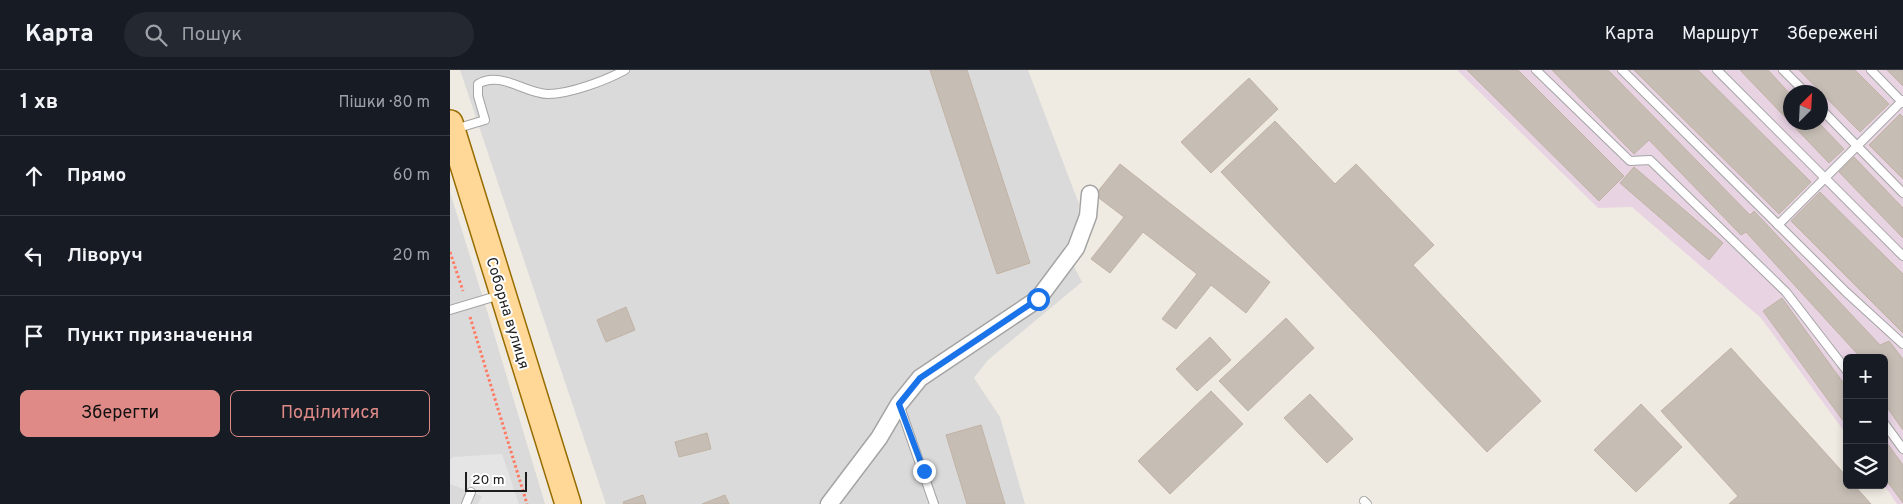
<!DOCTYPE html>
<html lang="uk">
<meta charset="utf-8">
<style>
body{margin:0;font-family:Overpass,sans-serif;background:#242831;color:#f1f3f6}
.controls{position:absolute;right:15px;bottom:15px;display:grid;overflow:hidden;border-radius:8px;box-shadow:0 2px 8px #0003}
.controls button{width:45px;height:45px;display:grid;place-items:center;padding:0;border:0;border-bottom:1px solid #363941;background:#171b24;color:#f1f3f6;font:25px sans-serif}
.compass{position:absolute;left:1333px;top:15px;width:45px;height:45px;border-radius:50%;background:#171b24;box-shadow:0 2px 8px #0003;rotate:24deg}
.scale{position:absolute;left:15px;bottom:12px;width:62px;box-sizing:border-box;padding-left:5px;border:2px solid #1d1d1d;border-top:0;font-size:14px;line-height:18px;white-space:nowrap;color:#1d1d1d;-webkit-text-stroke:4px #fff;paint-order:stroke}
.stop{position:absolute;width:15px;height:15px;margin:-11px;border:4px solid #1a73e8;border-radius:50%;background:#fff}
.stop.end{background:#1a73e8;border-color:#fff;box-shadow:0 1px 5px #0008}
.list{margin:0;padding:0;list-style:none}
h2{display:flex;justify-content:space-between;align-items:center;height:65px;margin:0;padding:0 20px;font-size:21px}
h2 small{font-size:16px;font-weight:400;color:#9ea1a6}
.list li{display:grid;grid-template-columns:32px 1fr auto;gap:15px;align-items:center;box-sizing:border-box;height:80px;padding:0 20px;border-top:1px solid #363941}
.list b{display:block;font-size:19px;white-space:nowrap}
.list em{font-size:16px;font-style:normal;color:#9ea1a6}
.actions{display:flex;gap:10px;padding:15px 20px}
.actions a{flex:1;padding:11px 0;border:1px solid #df8a87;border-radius:8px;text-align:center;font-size:18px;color:#df8a87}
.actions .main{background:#df8a87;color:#111}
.icon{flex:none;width:28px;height:28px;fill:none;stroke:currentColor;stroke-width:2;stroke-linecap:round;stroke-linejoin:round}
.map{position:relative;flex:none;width:1453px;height:434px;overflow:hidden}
header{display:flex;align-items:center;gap:30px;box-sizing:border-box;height:70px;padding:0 25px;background:#171b24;border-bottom:1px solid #363941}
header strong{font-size:24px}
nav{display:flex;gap:28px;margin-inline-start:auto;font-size:18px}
.search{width:350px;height:45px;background:#242831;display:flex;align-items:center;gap:12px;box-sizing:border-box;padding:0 18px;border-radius:28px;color:#9ea1a6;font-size:19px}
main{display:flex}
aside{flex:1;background:#171b24}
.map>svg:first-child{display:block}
</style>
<header>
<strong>Карта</strong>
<div class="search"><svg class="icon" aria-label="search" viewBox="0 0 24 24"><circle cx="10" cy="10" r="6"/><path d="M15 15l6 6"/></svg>Пошук</div>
<nav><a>Карта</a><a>Маршрут</a><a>Збережені</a></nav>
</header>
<main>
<aside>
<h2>1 хв<small>Пішки · 80 m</small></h2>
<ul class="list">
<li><svg class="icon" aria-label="ahead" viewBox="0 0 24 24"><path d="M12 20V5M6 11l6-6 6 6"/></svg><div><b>Прямо</b></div><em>60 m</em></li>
<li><svg class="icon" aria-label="left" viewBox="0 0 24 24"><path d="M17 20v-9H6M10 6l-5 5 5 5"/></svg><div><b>Ліворуч</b></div><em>20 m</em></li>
<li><svg class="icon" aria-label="arrive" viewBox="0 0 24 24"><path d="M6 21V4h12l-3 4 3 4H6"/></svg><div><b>Пункт призначення</b></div></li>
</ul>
<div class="actions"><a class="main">Зберегти</a><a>Поділитися</a></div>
</aside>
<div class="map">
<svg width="1453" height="434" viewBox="0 0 1453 434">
<rect width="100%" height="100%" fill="#efebe2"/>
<g fill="#dbdada">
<polygon points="10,0 578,0 629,134 627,163 614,177 632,212 538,290 524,308 550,347 575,434 156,434"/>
<polygon points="0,122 38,244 95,434 0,434"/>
</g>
<path fill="#e8d3e3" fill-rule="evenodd" d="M1007,0h446v434h-6l-13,-19v-127h-37v77l-86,-117 -129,-111 -34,1zM1340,22h30v30h-30z"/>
<polygon fill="#e5e5e5" points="52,384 69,434 28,434 32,426 0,414 0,390 3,387"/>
<g fill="#c6beb5" stroke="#c1b2a4">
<polygon points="480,0 517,0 580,193 547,204"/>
<polygon points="1017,0 1068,0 1174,106 1149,131"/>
<polygon points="1102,0 1158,0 1300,145 1304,141 1430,275 1439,271 1453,289 1453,360 1434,333 1434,288 1411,288 1296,162 1291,165 1199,70 1184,84"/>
<polygon points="1184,0 1248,0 1361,112 1329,144"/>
<polygon points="1290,0 1318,0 1340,24 1340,52 1368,52 1394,79 1379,93"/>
<polygon points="1349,0 1405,0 1439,34 1410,62"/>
<polygon points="1437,0 1453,0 1453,16"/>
<polygon points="799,8 828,39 761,103 731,72"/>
<polygon points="1450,44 1453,47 1453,109 1419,75"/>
<polygon points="825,51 885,114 906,94 984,175 963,195 1091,331 1037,382 771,102"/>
<polygon points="1404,87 1453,138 1453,168 1389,102"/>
<polygon points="670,94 820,212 796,243 761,215 726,259 712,249 747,204 693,162 660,203 641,189 674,147 645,125"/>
<polygon points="1184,97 1273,173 1259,190 1170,113"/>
<polygon points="1370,122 1453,204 1453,263 1341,151"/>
<polygon points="1332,228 1397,318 1397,356 1313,241"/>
<polygon points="176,237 185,260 156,272 147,250"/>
<polygon points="836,248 864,278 798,341 769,311"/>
<polygon points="760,267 781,290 747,321 726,299"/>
<polygon points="1281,278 1397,407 1397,415 1404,415 1421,434 1279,434 1288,426 1211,341"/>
<polygon points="761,321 793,354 720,424 688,391"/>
<polygon points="860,324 903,369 877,393 834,348"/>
<polygon points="1191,334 1232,377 1186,422 1144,380"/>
<polygon points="531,355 555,434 517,434 496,365"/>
<polygon points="257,363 261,379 229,387 225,372"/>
<polygon points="1434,369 1453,395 1453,433 1434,407"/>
<polygon points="193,425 196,434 174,434 173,432"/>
<polygon points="275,425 279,434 252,434"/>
</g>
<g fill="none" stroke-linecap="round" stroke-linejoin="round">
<defs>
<g id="lane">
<polyline points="1086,0 1180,91 1200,90 1336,222 1397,301"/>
<polyline points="1172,0 1396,222 1453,274"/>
<polyline points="1267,0 1453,186"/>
<polyline points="1333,0 1355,22"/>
<polyline points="1421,0 1453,33"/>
<polyline points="1370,38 1453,123"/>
<path d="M5,59l30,-9 -7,-24v-12c22,-14 48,10 70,10 22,0 59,-14 77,-24"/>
<polyline points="1328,155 1453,30"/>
<polyline points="0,240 50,225"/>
<polyline points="449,334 484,434"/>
<polyline points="1434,353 1453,379"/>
<polyline points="914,431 917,434"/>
<polyline points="16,434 21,422"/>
</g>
<polyline id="street" points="379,434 429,368 449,334 470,308 588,229 626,178 638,146 640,124"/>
<polyline id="primary" points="0,53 118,434"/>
</defs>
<use href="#lane" stroke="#a4a4a4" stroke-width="10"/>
<use href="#street" stroke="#a4a4a4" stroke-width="19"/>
<use href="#primary" stroke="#966c00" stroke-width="28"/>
<g stroke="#ff7b63" stroke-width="3" stroke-dasharray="2.5 2.5" stroke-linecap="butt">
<polyline points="0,182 13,221"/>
<polyline points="20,247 77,434"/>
</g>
<use href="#lane" stroke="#fff" stroke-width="8"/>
<use href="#street" stroke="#fff" stroke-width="16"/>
<use href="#primary" stroke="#ffd797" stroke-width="25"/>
</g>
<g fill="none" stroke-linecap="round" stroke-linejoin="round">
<polyline stroke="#1a73e8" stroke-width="6" points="474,401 449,334 470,308 588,229"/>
</g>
<g text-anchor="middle" stroke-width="4" stroke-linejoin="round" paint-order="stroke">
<g font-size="15" fill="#1d1d1d" stroke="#fff">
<text transform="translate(58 243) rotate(73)" y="5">Соборна вулиця</text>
</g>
</g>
</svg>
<div class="controls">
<button>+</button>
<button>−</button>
<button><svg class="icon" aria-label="layers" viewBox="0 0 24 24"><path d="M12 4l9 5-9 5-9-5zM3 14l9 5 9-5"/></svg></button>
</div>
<svg class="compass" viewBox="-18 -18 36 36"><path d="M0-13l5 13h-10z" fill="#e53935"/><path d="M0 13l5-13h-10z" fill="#9ea1a6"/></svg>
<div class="scale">20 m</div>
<div class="stop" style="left:588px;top:229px"></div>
<div class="stop end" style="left:474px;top:401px"></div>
</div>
</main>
